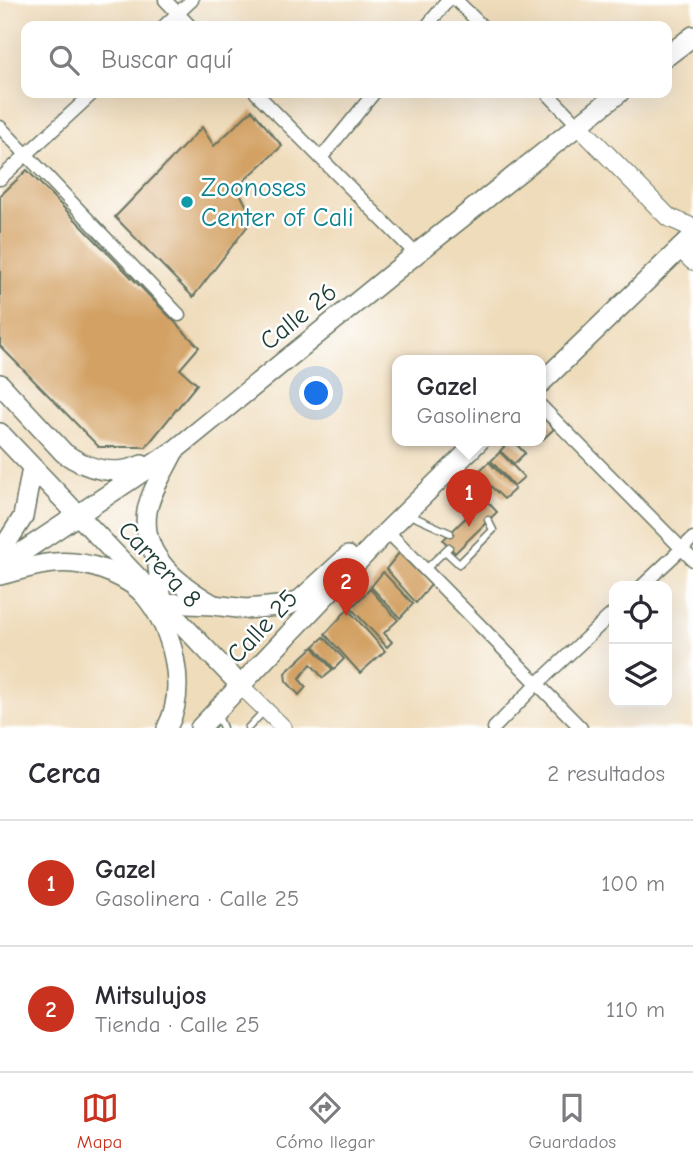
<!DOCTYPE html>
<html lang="es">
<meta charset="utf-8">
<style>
body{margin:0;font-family:"Comic Neue",sans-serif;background:#f7f7f7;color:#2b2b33}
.controls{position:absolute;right:21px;bottom:21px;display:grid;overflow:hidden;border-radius:14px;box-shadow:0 7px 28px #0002}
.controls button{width:63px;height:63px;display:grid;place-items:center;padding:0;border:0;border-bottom:2px solid #e1e1e2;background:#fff;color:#2b2b33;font:35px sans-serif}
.you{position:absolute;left:317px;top:394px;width:24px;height:24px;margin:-18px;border:5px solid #fff;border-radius:50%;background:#1a73e8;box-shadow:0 0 0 10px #1a73e833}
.badge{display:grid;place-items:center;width:46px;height:46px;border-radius:50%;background:#c8321e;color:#fff;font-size:23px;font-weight:700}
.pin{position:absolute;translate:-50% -58px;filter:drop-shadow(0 2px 4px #0008)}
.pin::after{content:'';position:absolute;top:37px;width:24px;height:21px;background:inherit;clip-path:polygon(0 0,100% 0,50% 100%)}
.popup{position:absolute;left:392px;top:355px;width:154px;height:91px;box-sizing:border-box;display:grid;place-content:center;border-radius:14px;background:#fff;filter:drop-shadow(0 2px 5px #0005);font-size:23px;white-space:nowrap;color:#7c7c81}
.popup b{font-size:26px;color:#2b2b33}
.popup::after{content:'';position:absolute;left:50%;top:100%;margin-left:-14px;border:14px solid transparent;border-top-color:#fff}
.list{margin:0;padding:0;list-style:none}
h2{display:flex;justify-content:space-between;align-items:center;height:91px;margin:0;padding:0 28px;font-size:30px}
h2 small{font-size:23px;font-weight:400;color:#7c7c81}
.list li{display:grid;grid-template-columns:46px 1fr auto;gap:21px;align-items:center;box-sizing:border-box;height:126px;padding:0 28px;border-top:2px solid #e1e1e2}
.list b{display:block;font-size:26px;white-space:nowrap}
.list p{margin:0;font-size:23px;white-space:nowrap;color:#7c7c81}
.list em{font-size:23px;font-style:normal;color:#7c7c81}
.icon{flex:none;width:38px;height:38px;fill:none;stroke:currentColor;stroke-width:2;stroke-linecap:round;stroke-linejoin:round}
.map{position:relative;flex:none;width:693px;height:728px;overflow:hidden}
.search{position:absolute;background:#fff;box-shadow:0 7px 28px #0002;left:21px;right:21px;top:21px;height:77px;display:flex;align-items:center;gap:18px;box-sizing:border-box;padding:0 24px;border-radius:14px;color:#7c7c81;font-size:26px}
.sheet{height:343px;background:#fff}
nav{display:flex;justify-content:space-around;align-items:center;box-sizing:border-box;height:98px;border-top:2px solid #e1e1e2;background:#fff;font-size:19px;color:#7c7c81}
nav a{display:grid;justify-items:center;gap:4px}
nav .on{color:#c8321e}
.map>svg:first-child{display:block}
</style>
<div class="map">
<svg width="693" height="728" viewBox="0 0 693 728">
<rect width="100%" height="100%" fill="#fff"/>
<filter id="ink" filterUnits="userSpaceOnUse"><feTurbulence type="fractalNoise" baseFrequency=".0143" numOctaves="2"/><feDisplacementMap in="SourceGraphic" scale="14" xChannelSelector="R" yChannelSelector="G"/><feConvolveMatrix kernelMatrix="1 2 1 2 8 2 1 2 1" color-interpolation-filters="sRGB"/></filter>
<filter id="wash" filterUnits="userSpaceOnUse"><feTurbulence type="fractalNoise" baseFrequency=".00686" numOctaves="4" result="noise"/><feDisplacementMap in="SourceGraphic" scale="28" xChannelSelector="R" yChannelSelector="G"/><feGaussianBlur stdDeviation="1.57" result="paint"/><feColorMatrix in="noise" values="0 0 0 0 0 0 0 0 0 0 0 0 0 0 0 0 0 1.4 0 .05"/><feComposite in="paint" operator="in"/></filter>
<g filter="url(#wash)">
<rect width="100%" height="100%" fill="#efdcbb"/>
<g id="blocks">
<g fill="#d3a164">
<polygon points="252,110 282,146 237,187 253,219 193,297 115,217 202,127 214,146"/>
<polygon points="27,170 199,347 180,369 197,384 146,447 99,447 0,346 0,196"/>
<polygon points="541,415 554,429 543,439 541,437"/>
<polygon points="510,441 513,441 525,453 514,464 500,451"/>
<polygon points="500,452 524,477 514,486 491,461"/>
<polygon points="489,462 515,489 504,499 477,473"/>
<polygon points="485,499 497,512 455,553 443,540"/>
<polygon points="399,553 431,585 416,603 386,569"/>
<polygon points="383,572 413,604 400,618 371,587"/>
<polygon points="370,589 398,620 384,633 392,642 387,647 351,608"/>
<polygon points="348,609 385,651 360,673 325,634"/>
<polygon points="324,637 344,659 334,669 314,646"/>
<polygon points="313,647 333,670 323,678 311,664 299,679 306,687 299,695 286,681 285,673"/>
</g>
</g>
</g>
<g filter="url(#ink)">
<use href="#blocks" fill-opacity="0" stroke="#687563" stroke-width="2"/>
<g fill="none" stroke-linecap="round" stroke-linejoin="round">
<defs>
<g id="service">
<polyline points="462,464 481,504"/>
<polyline points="410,515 450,533"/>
<polyline points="445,551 459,564 493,530 488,520"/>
<polyline points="426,569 449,547"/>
<polyline points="217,713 223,728"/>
<polyline points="248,728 265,710"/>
</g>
<g id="minor">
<polyline points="165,0 190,26"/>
<polyline points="456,0 482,26"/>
<polyline points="164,26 192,0"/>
<polyline points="427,26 448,0"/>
<polyline points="256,93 416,254"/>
<polyline points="547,93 577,124"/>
<polyline points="0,127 179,315"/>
<polyline points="321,158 374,93"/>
<polyline points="0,179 93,93"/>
<polyline points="541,406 693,560"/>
<polyline points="387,531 581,728"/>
<polyline points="642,586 693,538"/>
<polyline points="494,728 537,684 614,612"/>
</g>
<polyline id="tertiary" points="241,686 284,728"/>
<g id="secondary">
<polyline points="577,124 668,217 693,228"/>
<polyline points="680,248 693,261"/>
</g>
<g id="primary">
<polyline points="667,56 693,36"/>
<polyline points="541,383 693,236"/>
<path d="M0,384l64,69c23,16 51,24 78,12"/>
<polyline points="0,433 241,686"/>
<path d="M174,451c-9,19 -23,39 -27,60 -7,45 31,73 65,93"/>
<polyline points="0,553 23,517 32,468"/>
<polyline points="157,557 162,603 213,605 246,609 289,605 301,599 348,556"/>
<polyline points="0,567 175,450 416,254 619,93"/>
<path d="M0,575c24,-6 49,-15 74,-12 23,2 57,15 72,34 27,33 42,91 21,131"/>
<polyline points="200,728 387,531 479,441"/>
</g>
</defs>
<use href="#service" stroke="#687563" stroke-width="9"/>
<use href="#minor" stroke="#687563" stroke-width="15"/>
<use href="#tertiary" stroke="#687563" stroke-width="18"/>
<use href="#secondary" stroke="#687563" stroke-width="20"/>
<use href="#primary" stroke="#687563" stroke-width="22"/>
<use href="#service" stroke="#fff" stroke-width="6"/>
<use href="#minor" stroke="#fff" stroke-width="12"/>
<use href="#tertiary" stroke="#fff" stroke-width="16"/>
<use href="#secondary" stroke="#fff" stroke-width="18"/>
<use href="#primary" stroke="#fff" stroke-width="19"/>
</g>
</g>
<circle fill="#0f9aa8" stroke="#fff" stroke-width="2.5" cx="187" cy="202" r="7"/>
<g text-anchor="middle" stroke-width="5" stroke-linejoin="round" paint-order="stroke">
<g font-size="26" fill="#0d838f" stroke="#fff" text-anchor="start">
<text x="201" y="196">Zoonoses<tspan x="201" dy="30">Center of Cali</tspan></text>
</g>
<g font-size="26" fill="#1f3d34" stroke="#fff">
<text transform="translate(298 316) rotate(-39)" y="9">Calle 26</text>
<text transform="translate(160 564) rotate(47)" y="9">Carrera 8</text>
<text transform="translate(262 626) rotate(-47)" y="9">Calle 25</text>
</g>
</g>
</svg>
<div class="controls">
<button><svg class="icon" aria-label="locate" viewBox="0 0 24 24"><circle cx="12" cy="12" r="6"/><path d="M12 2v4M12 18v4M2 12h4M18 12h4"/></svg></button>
<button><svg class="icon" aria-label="layers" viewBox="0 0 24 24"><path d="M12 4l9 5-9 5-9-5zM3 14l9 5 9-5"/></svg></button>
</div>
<div class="you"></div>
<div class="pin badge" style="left:469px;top:527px">1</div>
<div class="popup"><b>Gazel</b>Gasolinera</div>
<div class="pin badge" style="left:346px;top:616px">2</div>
<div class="search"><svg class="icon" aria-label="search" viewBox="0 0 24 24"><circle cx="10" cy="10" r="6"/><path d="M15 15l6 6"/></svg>Buscar aquí</div>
</div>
<section class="sheet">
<h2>Cerca<small>2 resultados</small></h2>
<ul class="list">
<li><span class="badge">1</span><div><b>Gazel</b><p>Gasolinera · Calle 25</p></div><em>100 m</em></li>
<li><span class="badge">2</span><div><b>Mitsulujos</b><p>Tienda · Calle 25</p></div><em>110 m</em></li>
</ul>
</section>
<nav>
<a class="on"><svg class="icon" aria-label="map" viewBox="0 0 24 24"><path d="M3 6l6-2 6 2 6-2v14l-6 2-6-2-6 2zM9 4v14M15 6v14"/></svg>Mapa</a>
<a><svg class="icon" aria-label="directions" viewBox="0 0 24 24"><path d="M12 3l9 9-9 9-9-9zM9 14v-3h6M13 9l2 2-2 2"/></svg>Cómo llegar</a>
<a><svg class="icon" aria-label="saved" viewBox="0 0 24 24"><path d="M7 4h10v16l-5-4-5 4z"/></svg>Guardados</a>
</nav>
